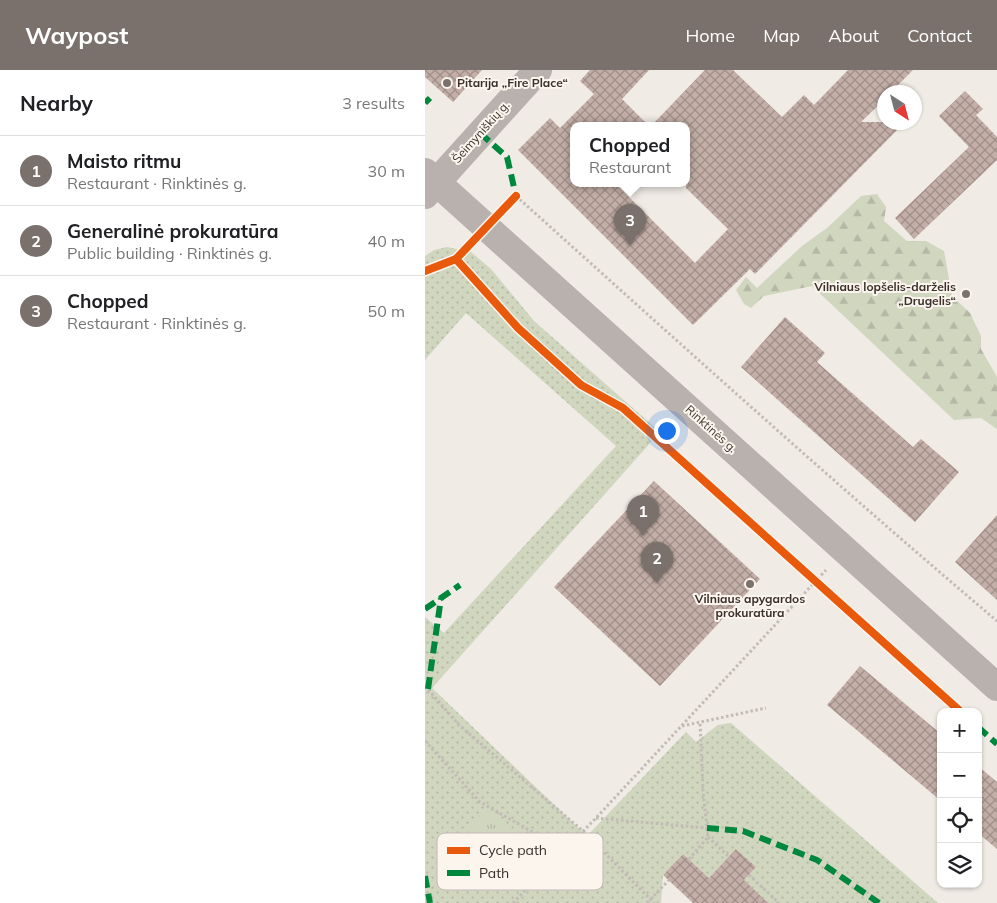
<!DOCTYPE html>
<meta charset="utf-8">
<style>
body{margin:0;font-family:Mulish,sans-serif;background:#f2f2f2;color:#202124}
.controls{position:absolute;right:15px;bottom:15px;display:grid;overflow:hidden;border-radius:10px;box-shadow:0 1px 4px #0004}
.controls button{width:45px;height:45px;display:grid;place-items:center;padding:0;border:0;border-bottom:1px solid #e0e0e0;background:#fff;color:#202124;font:25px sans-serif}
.compass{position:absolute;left:452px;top:15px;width:45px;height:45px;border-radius:50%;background:#fff;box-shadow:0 1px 4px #0004;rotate:144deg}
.you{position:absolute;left:241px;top:360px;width:18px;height:18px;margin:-12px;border:4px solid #fff;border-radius:50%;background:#1a73e8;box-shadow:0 0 0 8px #1a73e833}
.badge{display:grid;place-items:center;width:32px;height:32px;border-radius:50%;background:#7a716c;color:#fff;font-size:16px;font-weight:700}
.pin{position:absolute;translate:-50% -41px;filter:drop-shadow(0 1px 2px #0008)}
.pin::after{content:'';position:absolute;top:26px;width:18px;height:15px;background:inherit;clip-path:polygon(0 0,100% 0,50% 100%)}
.popup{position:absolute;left:145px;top:52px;width:120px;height:65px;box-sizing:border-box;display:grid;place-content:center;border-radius:10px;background:#fff;filter:drop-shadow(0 1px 4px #0005);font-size:16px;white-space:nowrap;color:#757577}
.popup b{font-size:19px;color:#202124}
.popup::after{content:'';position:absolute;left:50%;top:100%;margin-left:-10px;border:10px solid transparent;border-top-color:#fff}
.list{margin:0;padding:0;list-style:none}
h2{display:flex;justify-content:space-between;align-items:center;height:65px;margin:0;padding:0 20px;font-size:21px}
h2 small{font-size:16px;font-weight:400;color:#757577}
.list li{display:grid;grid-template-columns:32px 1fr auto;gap:15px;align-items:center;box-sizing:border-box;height:70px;padding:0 20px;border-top:1px solid #e0e0e0}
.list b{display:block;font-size:19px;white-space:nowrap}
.list p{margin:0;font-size:16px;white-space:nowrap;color:#757577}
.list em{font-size:16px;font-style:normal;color:#757577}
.icon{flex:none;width:28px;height:28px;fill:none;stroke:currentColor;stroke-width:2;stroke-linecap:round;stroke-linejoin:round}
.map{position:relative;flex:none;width:572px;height:833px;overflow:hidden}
header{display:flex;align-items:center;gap:30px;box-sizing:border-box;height:70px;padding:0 25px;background:#7a716c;color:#fff}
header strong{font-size:24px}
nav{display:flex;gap:28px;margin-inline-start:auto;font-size:18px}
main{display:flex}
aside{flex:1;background:#fff}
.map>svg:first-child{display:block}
</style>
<header>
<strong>Waypost</strong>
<nav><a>Home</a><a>Map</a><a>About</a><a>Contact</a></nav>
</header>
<main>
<aside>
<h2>Nearby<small>3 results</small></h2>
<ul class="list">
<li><span class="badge">1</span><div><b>Maisto ritmu</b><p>Restaurant · Rinktinės g.</p></div><em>30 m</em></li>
<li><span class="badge">2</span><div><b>Generalinė prokuratūra</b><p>Public building · Rinktinės g.</p></div><em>40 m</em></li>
<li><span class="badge">3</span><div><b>Chopped</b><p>Restaurant · Rinktinės g.</p></div><em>50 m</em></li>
</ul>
</aside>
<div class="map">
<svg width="572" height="833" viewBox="0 0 572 833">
<defs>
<pattern id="grass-dots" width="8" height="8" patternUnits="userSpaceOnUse" patternTransform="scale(1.25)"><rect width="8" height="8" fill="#d1d6bf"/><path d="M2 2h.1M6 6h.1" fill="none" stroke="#b4b8a4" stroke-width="1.8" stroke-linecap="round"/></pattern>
<pattern id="forest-firs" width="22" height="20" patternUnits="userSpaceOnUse" patternTransform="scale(1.25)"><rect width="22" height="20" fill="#d1d6bf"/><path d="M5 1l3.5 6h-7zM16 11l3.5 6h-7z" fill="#b4b8a4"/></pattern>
<pattern id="park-tufts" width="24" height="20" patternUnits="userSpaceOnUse" patternTransform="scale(1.25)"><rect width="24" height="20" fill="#d1d6bf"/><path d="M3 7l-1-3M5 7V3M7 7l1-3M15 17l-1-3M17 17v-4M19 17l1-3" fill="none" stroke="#b4b8a4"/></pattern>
<pattern id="building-cross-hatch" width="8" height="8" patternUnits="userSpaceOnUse" patternTransform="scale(1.25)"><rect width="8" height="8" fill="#c3afa7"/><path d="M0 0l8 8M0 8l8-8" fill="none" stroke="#a08f88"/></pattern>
</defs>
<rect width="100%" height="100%" fill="#f0ebe5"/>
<polygon fill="url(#grass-dots)" points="22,177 46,182 66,199 109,251 235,362 7,618 162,766 261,662 271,672 293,655 306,653 513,833 343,833 319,810 331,797 311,779 284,808 258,784 238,805 236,833 0,833 0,547 19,563 191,376 41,243 0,290 0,186 9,180"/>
<polygon fill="url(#forest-firs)" points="452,124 461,137 459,151 482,171 501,171 519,181 527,226 545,243 556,266 556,279 572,307 572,359 556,348 529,350 387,216 339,226 326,238 319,234 311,220 321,207 332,218 377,176 402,158 436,126"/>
<polygon fill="url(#park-tufts)" points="59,739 106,771 74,817 27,785"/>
<g fill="url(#building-cross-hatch)">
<polygon points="0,0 57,0 28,32 0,7"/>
<polygon points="165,0 224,0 197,29 224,56 149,56 149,114 191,114 270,193 303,159 261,118 261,56 226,56 280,0 308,0 357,47 379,25 389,35 423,0 488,0 466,22 460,22 460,29 436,52 480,52 330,204 325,199 268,255 93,80 125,48 135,58 169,24 155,11"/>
<polygon points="540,21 558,39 551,45 572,67 572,90 489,169 470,148 544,77 514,46"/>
<polygon points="360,247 400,283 392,292 488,377 496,369 534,402 490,452 316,297"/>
<polygon points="229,411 335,509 235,616 129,517"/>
<polygon points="572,445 572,530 530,492"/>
<polygon points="435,596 516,664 516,731 402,635"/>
<polygon points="553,696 572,712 572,779 553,763"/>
<polygon points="311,779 331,797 319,810 343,833 268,833 238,805 258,784 284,808"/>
</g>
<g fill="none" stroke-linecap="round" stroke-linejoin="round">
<g stroke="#c2bbb6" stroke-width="3" stroke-dasharray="2.5 2.5" stroke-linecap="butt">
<path d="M91,126c159,143 318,287 481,425"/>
<polyline points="0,616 34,655 158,761 229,833"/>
<polyline points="257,656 341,638"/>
<polyline points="0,671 55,732 139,780"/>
<polyline points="171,748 282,758"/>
<polyline points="283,767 304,787"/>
<polyline points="264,789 283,767 278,721 275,652"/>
<polyline points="324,805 354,833"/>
<polyline points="88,833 171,748 401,500"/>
<polyline points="222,833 244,810"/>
</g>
<g stroke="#b8b1ad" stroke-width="28">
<polyline points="0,102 572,617"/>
<polyline points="0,125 113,0"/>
</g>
<g stroke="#00873e" stroke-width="6" stroke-dasharray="12 6" stroke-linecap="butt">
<polyline points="0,33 5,28"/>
<polyline points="55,63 82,87 91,126 88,129"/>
<polyline points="0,539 35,515"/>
<polyline points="3,619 16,528"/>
<polyline points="553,657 572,674"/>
<polyline points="282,758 318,761 392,790 454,833"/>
<polyline points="0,806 5,833"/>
</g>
<defs>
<g id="cycleway">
<polyline points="31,189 93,258 156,315 198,338 536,642"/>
<polyline points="0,201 31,189 91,126"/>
</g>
</defs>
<use href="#cycleway" stroke="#fbf5ee" stroke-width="11"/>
<use href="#cycleway" stroke="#e8590c" stroke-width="8"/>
</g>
<g fill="#7a716c" stroke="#fbf5ee" stroke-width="2">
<circle cx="22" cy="13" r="5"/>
<circle cx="541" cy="224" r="5"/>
<circle cx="325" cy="514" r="5"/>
</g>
<g text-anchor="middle" stroke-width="4" stroke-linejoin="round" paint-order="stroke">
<g font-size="12" font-weight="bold" fill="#3b302b" stroke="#fbf5ee" text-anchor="start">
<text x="32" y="17">Pitarija „Fire Place“</text>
<text x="531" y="221" text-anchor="end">Vilniaus lopšelis-darželis<tspan x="531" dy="14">„Drugelis“</tspan></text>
<text x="325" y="533" text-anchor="middle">Vilniaus apygardos<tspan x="325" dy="14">prokuratūra</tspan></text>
</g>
<g font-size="12" fill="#3b302b" stroke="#fbf5ee">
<text transform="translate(56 62) rotate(-48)" y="4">Šeimyniškių g.</text>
<text transform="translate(286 359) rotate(42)" y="4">Rinktinės g.</text>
</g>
</g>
<rect x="12" y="763" width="166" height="57" rx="8" fill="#fbf5ee" stroke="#c1bab4" stroke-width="1"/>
<rect x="22" y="777" width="23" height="7" fill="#e8590c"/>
<rect x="22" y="800" width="23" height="6" fill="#00873e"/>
<g font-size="14" fill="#3b302b">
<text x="54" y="785">Cycle path</text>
<text x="54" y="808">Path</text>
</g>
</svg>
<div class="controls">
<button>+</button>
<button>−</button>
<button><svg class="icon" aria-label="locate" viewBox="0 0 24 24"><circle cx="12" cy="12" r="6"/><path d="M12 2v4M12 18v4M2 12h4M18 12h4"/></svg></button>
<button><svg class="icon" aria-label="layers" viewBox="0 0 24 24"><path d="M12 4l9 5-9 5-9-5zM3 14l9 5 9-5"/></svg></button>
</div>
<svg class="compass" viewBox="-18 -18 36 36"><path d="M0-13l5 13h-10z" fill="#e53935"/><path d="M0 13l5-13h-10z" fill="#757577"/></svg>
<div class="you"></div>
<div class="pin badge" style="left:218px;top:466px">1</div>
<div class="pin badge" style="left:232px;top:513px">2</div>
<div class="pin badge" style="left:205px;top:175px">3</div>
<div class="popup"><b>Chopped</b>Restaurant</div>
</div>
</main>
